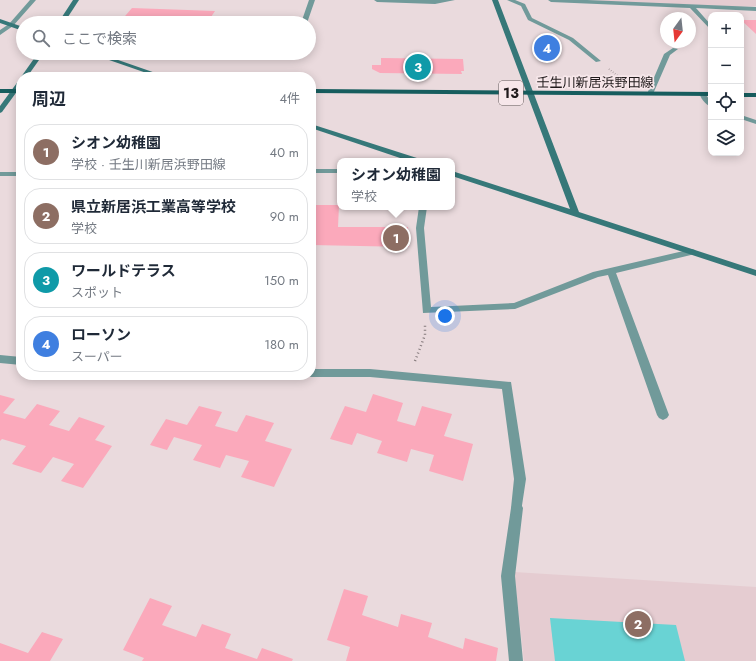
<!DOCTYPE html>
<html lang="ja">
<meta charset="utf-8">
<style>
body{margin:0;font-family:Jost,"Noto Sans JP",sans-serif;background:#f6f6f7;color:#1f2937}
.controls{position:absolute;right:12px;top:12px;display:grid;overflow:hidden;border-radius:8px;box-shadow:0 2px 10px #0003}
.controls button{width:36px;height:36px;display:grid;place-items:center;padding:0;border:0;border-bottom:1px solid #e0e1e3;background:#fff;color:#1f2937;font:20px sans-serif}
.compass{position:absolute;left:660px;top:12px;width:36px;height:36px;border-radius:50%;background:#fff;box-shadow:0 2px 10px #0003;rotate:195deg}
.you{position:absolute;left:445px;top:316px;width:14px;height:14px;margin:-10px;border:3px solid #fff;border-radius:50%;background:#1a73e8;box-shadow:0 0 0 6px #1a73e833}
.badge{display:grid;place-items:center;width:26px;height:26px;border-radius:50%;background:#2563eb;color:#fff;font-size:13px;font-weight:700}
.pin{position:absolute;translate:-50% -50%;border:2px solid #fff;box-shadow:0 1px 4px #0006}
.popup{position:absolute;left:337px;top:158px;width:118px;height:52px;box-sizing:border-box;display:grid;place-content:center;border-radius:8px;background:#fff;filter:drop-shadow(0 1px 3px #0005);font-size:13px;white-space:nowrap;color:#747a83}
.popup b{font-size:15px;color:#1f2937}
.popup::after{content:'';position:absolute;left:50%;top:100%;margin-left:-8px;border:8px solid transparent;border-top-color:#fff}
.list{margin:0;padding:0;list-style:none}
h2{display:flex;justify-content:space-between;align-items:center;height:52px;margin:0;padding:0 16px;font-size:17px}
h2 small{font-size:13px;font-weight:400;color:#747a83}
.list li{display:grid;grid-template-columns:26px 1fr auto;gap:12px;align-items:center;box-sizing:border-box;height:56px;margin:0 8px 8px;padding:0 8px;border:1px solid #e0e1e3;border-radius:16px}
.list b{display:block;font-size:15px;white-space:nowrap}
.list p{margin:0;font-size:13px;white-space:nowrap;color:#747a83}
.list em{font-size:13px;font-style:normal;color:#747a83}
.icon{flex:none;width:22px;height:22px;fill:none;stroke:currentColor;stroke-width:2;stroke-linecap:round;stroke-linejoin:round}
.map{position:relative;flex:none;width:756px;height:661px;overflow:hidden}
.search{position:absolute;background:#fff;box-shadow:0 2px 10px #0003;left:16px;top:16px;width:300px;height:44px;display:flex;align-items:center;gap:10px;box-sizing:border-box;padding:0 14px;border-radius:22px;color:#747a83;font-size:15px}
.panel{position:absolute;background:#fff;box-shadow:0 2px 10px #0003;left:16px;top:72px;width:300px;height:308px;border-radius:16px}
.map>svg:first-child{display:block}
</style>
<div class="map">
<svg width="756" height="661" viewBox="0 0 756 661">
<rect width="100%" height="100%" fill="#eadadd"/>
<g fill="#e5ccd1">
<polygon points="581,0 756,0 756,6 738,7"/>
<polygon points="514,572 756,587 756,661 524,661"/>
</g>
<polygon fill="#69d3d4" points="550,618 676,625 685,661 555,661"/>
<g fill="#fba9bb">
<polygon points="132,8 215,11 207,23 119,23"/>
<polygon points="741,20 756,20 756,34"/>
<polygon points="381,58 463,59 464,71 461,71 462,74 380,73 372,69 372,65 381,65"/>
<polygon points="312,205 339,205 338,227 408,227 409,247 311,245"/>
<polygon points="373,394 403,403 397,421 415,426 422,406 452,414 444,436 473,444 463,481 429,471 434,455 411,449 407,462 377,453 382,441 357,433 352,445 330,439 345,406 366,412"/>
<polygon points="0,395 15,399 3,413 25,419 37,404 60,411 49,425 69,431 79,417 105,426 95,440 112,446 83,488 61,481 74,464 53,457 41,473 12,464 26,446 2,439 0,441"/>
<polygon points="199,406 222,412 215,426 237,432 246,415 274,423 265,441 292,449 274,487 241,477 249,461 226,455 220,468 193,460 202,445 174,437 167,450 150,445 166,419 187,425"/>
<polygon points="344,589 368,596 362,615 398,627 401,614 432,623 428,637 463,649 465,638 498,648 496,661 346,661 350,647 327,640"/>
<polygon points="150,598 172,606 162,625 196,637 202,624 231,634 225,648 257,659 262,648 293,659 292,661 142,661 144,658 123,650"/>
<polygon points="42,632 63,639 50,661 0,661 0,643 28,653"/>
</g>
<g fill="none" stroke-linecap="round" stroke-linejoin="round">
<polyline stroke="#84797b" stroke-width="1.5" stroke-dasharray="0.5 2" stroke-linecap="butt" points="609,69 622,79"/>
<polyline stroke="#84797b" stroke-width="2.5" stroke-dasharray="1 3" stroke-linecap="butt" points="415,361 425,335 425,324"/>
<polygon fill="#719a9a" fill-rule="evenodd" points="517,502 521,504 523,508 515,576 523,661 509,661 501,576 511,508 513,504"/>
<g fill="#719a9a" fill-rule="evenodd">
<polygon points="30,0 36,0 13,26 0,35 0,30 9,24"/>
<polygon points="309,0 315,0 307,23 301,23"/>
<polygon points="374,0 455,0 435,4 377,2"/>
<polygon points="507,0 515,0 525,4 532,18 573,38 601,61 596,62 569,40 528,20 521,6"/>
<polygon points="548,0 587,0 756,7 756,11 696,8 711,25 711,30 690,8 551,2"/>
<polygon points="673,48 678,49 670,55 653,94 648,95 647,94 664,54"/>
<polygon points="291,53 297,53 297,55 292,56"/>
<path d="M700,93h4l7,8v6c-5,-2 -12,-10 -11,-14z"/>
<polygon points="741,115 756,120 756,124 741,119"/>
<rect x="311" y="169" width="29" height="4"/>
<rect x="0" y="172" width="21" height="4"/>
<polygon points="419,207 427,207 424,228 431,307 514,303 593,272 692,249 695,250 696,252 695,254 616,273 669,415 667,418 663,420 659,418 657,415 608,275 598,277 515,309 423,313 416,228"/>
<polygon points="0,355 21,357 21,365 0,363"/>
<polygon points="311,369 370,369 511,382 526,479 521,512 517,514 513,512 511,508 514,479 502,389 370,377 311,377 307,375 311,375"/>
</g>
<g fill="#367879" fill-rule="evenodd">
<polygon points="73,0 79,0 64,23 58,23"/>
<polygon points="492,0 498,0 579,212 756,270 756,276 452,176 452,171 570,209"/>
<polygon points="0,19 23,27 23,31 0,23"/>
<polygon points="38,53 44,53 27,77 21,77"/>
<polygon points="89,53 98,53 167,77 158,77"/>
<polygon points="21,79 21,86 2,112 0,113 0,106 19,80"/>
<polygon points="311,124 420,159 421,161 409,161 311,128"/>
</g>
<g fill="#175d5e" fill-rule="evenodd">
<rect x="0" y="89" width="21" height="4"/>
<polygon points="311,89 711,92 711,96 311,93"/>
<rect x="741" y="93" width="15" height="4"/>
</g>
</g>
<g text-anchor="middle" stroke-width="3.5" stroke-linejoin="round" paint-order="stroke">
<g font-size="13" fill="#201a1b" stroke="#f7e7ea">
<text x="595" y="87">壬生川新居浜野田線</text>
</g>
<rect fill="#f7e7ea" stroke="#605859" stroke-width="1" x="499" y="81" width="24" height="24" rx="3"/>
<g font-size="14" font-weight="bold" fill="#201a1b">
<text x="511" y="98">13</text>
</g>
</g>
</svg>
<div class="controls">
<button>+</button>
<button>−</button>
<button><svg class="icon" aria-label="locate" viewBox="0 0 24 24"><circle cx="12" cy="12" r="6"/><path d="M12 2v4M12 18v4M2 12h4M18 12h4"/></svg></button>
<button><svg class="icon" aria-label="layers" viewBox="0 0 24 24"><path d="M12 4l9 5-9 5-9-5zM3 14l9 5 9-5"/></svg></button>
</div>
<svg class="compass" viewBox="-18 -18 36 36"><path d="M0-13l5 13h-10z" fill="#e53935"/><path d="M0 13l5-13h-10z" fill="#747a83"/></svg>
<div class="you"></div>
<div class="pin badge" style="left:396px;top:238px;background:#8d6e63">1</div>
<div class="popup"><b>シオン幼稚園</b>学校</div>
<div class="pin badge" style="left:638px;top:624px;background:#8d6e63">2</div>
<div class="pin badge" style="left:418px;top:67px;background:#0f9aa8">3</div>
<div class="pin badge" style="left:547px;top:48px;background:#3f7fe0">4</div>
<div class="search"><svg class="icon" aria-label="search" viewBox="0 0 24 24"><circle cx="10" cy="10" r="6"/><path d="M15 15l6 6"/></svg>ここで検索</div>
<section class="panel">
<h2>周辺<small>4件</small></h2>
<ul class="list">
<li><span class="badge" style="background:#8d6e63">1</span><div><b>シオン幼稚園</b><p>学校 · 壬生川新居浜野田線</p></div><em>40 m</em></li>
<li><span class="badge" style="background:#8d6e63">2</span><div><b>県立新居浜工業高等学校</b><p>学校</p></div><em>90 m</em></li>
<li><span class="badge" style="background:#0f9aa8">3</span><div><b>ワールドテラス</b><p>スポット</p></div><em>150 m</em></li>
<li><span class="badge" style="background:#3f7fe0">4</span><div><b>ローソン</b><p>スーパー</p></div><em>180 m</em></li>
</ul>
</section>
</div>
